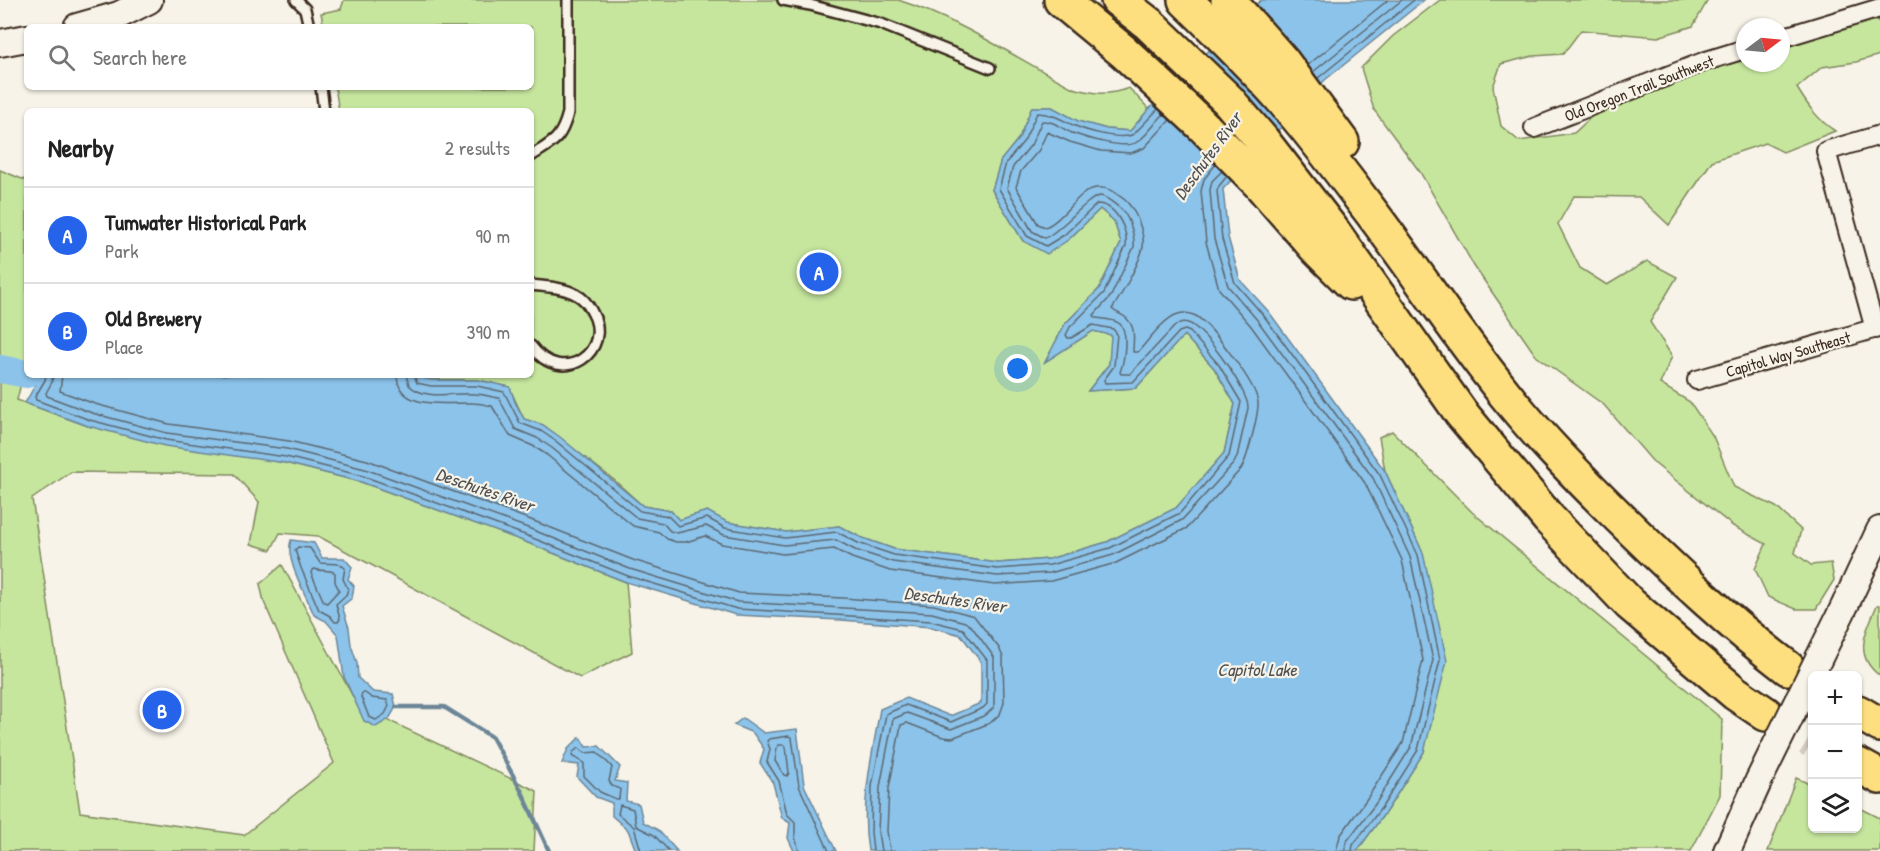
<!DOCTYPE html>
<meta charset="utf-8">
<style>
body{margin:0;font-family:"Patrick Hand",sans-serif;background:#f2f2f2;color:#222}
.controls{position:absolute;right:18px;bottom:18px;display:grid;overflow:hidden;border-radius:9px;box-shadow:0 2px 4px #0004}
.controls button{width:54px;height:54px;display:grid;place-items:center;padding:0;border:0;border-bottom:2px solid #e0e0e0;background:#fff;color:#222;font:30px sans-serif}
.compass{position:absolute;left:1736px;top:18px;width:54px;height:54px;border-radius:50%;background:#fff;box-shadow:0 2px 4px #0004;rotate:74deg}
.you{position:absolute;left:1018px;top:369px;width:21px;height:21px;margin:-15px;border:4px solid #fff;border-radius:50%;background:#1a73e8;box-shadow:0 0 0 9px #1a73e833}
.badge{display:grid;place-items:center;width:39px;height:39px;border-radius:50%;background:#2563eb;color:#fff;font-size:20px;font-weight:700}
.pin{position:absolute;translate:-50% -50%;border:3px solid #fff;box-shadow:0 2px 6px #0006}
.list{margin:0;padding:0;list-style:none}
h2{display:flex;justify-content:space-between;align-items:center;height:78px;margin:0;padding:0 24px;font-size:26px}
h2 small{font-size:20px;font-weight:400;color:#767676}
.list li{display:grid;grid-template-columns:39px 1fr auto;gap:18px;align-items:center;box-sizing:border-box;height:96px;padding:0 24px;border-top:2px solid #e0e0e0}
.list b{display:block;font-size:22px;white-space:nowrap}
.list p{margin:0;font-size:20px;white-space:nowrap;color:#767676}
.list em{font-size:20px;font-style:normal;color:#767676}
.icon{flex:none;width:33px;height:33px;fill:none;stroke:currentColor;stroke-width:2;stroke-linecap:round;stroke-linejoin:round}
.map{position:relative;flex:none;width:1880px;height:851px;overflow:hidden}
.search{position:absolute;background:#fff;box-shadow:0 2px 4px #0004;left:24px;top:24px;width:510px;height:66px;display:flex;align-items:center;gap:15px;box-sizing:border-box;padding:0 21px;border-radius:9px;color:#767676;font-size:22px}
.panel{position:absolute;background:#fff;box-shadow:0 2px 4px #0004;left:24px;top:108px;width:510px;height:270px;border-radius:9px}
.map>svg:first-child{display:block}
</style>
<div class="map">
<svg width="1880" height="851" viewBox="0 0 1880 851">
<rect width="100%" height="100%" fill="#f7f3e8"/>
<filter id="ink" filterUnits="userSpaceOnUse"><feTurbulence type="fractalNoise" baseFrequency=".0167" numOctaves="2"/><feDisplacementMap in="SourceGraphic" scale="12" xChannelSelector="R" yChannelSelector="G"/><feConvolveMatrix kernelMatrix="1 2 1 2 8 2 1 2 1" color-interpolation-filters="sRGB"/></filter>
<g filter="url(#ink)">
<g fill="#c6e69e" stroke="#80885e" stroke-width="1.5">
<path d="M344,0h554c63,20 118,58 175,88 22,6 34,8 56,0l20,21 -19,22 -23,-2 -30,-8 -25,-14h-20l-13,31 -18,22 -9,30 31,51 45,-1 32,-31 14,12 7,22 -22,46 -34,35 -19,37 47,-30 19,4 -3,29 -21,27 48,-3 48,-53 30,33 21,36 -11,49 -48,55 -69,34 -58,17 -51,4 -104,-14 -34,-12 -21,-11 -53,6 -60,-10 -19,-11 -28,9 -8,-9 -28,-5 -29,-26 -71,-55 -19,-6 -15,-32 -31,-7h-47l-23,-5h123v-264h-192l-4,-24h196v-60h-207l-3,-14 20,-4z"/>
<path d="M1440,0h268l-15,26 -35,11 -77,-7 -18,24 -30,2 -32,8 -8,23 8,39 18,15 55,-8 38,-35 133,-43v8h36v-30l64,-14 33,2 2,2v32l-24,7 -34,5 -25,21c11,18 21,32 38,43l-52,21 -18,-9 -53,18 -43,64 -30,-28 -65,-1 -16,28 22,44 27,17 40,-24 30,16 -27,45 22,34 -12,28 30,18 23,34 21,51 42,20 25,23 -6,23 16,12 20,-2 3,17 -18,29h-20l-28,-12 -13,-28 11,-25 -33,-18 -79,-63 -50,-58 -68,-49 -62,-90 -54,-94 -46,-62 -13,-42 32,-32z"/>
<polygon points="0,170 27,181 27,358 17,400 88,426 285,463 361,482 523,541 626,582 632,652 580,678 318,536 280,533 271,550 251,544 259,502 234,474 71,472 32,499 80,812 244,835 334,763 264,602 260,584 282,565 358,706 537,791 534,851 0,851"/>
<polygon points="1392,431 1472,512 1722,719 1720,795 1691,851 1357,851 1387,810 1424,752 1423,553 1385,471 1379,437"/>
<path d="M1877,605h3v71c-28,-21 -14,-44 -3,-71z"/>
<polygon points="1796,778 1812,785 1812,828 1858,828 1858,807 1880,818 1880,851 1768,851"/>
</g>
<g fill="#8cc3ea" stroke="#6c8698" stroke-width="1.5">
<path d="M1261,0h163l-99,80 -102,109 5,48 12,43 29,32 116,159 38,82 24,108 -23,91 -37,58 -30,41h-489c-8,-48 4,-95 12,-142l26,-11 44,18 31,-13v-41l-20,-27 -30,-8 -90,-7 -105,-5 -110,-33 -103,-41 -162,-59 -76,-19 -120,-17 -77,-20 -63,-23 16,-28h367l23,5h47l32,7 5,15 9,17 19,6 17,12 83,69 28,5 8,9 28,-9 20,11 59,10 53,-6 21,11 34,12 104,14 51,-4 58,-17 69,-34 48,-55 11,-49 -21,-36 -30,-33 -48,53 -48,3 21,-27 2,-29 -18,-4 -48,31 20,-38 34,-35 22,-46 -7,-22 -14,-12 -32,31 -21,14 -24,-13 -31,-51 9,-30 18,-22 13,-31h20l26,14 29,8 23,2 19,-22z"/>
<path d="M291,540l23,3 8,15h22l8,9 -4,12 6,7 -2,12 -10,8 7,22 2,17 6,18 1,15 15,14 20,2 3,13 -7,12 -13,8 -12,-6 -20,-44 -6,-42 -12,-14 -12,-6c-7,-19 -30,-56 -23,-75z"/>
<polygon points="743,718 764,733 797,729 804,785 836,851 794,851 788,838 790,823 782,818 773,783 760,763 764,749 753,733 734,725"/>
<polygon points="580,737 586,747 599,746 620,767 615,781 627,783 626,801 639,804 643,822 658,830 677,851 636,851 628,830 612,816 612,803 596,797 577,777 579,765 562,763 568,749"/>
</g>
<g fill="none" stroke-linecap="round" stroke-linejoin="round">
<g stroke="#5b6770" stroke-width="1.5">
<polyline points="1308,65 1388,0"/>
<polyline points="1313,72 1402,0"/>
<polyline points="1318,78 1414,0"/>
<polyline points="1216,164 1204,179 1201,191 1206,242 1219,289 1251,326 1365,483 1402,560 1423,660 1403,743 1368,797 1340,836 1336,851"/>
<polyline points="1222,171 1212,181 1210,190 1214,239 1228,286 1258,321 1373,478 1410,557 1433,660 1411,747 1376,803 1347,841 1345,851"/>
<polyline points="1227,176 1219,186 1217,191 1222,239 1235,283 1264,316 1380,475 1418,555 1440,660 1418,750 1382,807 1353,845 1352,851"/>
<polyline points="46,375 45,380 35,397 36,400 90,420 166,440 286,457 363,476 525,535 628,576 737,609 931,621 963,629 987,660 987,704 983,708 951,722 906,705 886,714 872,786 871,832 873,851"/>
<polyline points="53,375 52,382 46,393 47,396 92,413 167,433 287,449 365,469 528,528 630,569 738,602 932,613 965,622 972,627 994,657 994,707 986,715 951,729 907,713 893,719 880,787 878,832 881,851"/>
<polyline points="62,375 60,391 95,404 169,424 289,441 367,460 531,520 633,560 739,593 843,598 934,605 974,616 999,648 1003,657 1004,703 1000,714 990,723 952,738 943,737 907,723 901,725 889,788 887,831 890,851"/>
<path d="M397,375c1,37 51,27 76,28 6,0 13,2 19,3l18,30 23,10 14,9 86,71 26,6 8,7 9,3h10l19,-6 17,8 61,10 51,-5 18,9 38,13 105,14 56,-4 65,-18 71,-35 54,-59c6,-9 18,-56 17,-67 -2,-18 -47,-77 -62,-86 -6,-3 -12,-4 -18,-2 -14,4 -31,28 -40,38h-5c0,-13 4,-25 -8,-35 -4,-3 -9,-4 -13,-8 9,-13 28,-47 31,-62 2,-15 -8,-38 -18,-47 -9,-7 -17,-14 -29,-12 -19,3 -32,32 -51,39l-7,-3 -22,-37 5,-16 18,-21 8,-18 23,10 31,9 30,2 13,-5 26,-28"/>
<path d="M406,375l3,10c15,16 46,7 66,9 8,0 16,3 24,4l16,31 22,9 15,10 85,70 26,5 7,8 7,2 29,-7 18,9 60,10 52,-5 19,10 38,12 104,14 53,-3 63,-18 69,-35 52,-57 3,-6 11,-49c1,-16 -44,-81 -60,-85 -5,-2 -9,0 -13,3l-45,48h-9l-1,-2c4,-10 9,-40 0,-48 -6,-5 -17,-5 -24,-6l-2,-3 17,-19 23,-49c1,-12 -5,-31 -14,-39 -6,-4 -12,-11 -20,-12 -11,0 -39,35 -55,42l-13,-7 -25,-43 6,-21 18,-22 11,-24c11,-1 20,8 30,12 13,5 53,17 65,9 11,-7 18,-20 27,-28"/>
<path d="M414,375l3,8 14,3h46l27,6 16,31 21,8 16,11 83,69 28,5 10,10 29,-8 18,10 60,10 52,-6 21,11 36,12 103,14 53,-4 60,-17 70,-35 49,-57 12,-54 -22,-37 -29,-33 -5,-2 -6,2 -46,50 -28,1 -1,-3 10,-14 3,-32 -4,-5 -20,-4 -22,13h-3l-2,-3 4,-8 34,-34 22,-47c2,-16 -10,-42 -29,-42l-33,31 -18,11 -19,-10 -28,-47 7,-26 18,-22 13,-28c14,0 23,6 36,12 13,6 48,16 61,9l24,-25"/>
<polygon points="298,547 310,548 320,563 340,564 345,568 343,579 348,589 346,595 336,604 340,619 338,622 335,622 330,616 319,610 301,568 295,550"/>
<path d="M315,569c6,3 15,0 20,4v9l4,8 -12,13 -3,-1 -13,-29 1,-3z"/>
<polygon points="362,693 365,693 372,698 387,700 389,706 385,714 376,720 369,717 361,697"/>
<polygon points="779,745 784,745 786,747 789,773 787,776 784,775 775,761 777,747"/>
<polygon points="579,748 585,753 597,752 612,767 609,781 612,786 620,789 619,799 616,799 600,792 584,776 584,763 572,756 573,752"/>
<polyline points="641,851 634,827 618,814 620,805 633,809 636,826 654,835 669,851"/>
<polyline points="799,851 795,837 795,822 787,814 779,781 767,762 770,749 767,741 769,739 789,736 792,738 799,786 829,851"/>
</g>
<polyline stroke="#6c8698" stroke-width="4.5" points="396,707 444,707 492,737 522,792 549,851"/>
<polyline stroke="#8cc3ea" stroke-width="28" points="0,369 27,374"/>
<polyline stroke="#d1cbc0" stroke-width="33" stroke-dasharray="33 16" stroke-linecap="butt" points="1766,714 1812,742"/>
<defs>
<g id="service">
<polyline points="296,0 305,9 309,27"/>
<polyline points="783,0 810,5 881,24 990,68"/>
<polyline points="321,87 324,111"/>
<path d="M531,156c22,-14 30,-16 37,-43v-113"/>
<path d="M531,285c15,2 32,2 46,10 6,3 12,11 15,17 22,38 -29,77 -61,34"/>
</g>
<g id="minor">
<polyline points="1781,38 1880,8"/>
<polyline points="1534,128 1706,61 1745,49"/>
<polyline points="1875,329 1826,151 1880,135"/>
<polyline points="1697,380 1880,327"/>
</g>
<g id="secondary">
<polyline points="77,27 119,15 149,0"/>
<polyline points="0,43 27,38"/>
<polyline points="1846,603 1880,530"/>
<polyline points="1727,851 1759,780"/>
</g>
<g id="motorway">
<polyline points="1061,0 1124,52 1200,123 1260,184 1316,248 1351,283"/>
<polyline points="1118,0 1149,24 1228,100 1263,141 1332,230 1461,413 1549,519 1630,604 1735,693 1766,714"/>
<path d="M1185,0c33,32 65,63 95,97 30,34 58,71 85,107 51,66 95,136 148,200 35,43 73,81 112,119 52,51 105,101 163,145"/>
<polyline points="1228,0 1283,62 1342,142"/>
<polyline points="1858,712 1880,725"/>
<polyline points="1858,765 1880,777"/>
</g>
</defs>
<use href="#service" stroke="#3b2a1e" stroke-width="14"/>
<use href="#minor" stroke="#3b2a1e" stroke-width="22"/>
<use href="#secondary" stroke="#3b2a1e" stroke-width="30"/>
<use href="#motorway" stroke="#3b2a1e" stroke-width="38"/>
<use href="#service" stroke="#f7f3e8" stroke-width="9"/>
<use href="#minor" stroke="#f7f3e8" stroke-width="18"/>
<use href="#secondary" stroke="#f7f3e8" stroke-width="26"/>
<use href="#motorway" stroke="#fedf80" stroke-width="33"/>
<defs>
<polyline id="secondary-bridge" points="1759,780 1846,603"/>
</defs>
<use href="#secondary-bridge" stroke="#3b2a1e" stroke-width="30" stroke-linecap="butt"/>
<use href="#secondary-bridge" stroke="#f7f3e8" stroke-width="26"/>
</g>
</g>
<g text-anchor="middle" stroke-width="4.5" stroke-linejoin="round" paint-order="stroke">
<g font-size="16" fill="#3b2a1e" stroke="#f7f3e8">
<text transform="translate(1639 88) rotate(-21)" y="6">Old Oregon Trail Southwest</text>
<text transform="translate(1788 354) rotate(-16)" y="6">Capitol Way Southeast</text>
</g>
<g font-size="18" font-style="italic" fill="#4f5051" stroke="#f7f3e8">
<text transform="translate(1208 156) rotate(-54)" y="6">Deschutes River</text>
<text transform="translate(485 490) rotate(19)" y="6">Deschutes River</text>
<text transform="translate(955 600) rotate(8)" y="6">Deschutes River</text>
<text x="1257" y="676">Capitol Lake</text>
</g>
</g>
</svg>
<div class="controls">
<button>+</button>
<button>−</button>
<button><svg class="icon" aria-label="layers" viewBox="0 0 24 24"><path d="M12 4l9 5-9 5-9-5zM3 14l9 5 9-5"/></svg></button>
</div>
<svg class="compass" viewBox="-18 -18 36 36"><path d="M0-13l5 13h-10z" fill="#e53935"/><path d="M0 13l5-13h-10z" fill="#767676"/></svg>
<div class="you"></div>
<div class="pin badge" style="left:819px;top:272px">A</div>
<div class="pin badge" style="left:162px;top:710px">B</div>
<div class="search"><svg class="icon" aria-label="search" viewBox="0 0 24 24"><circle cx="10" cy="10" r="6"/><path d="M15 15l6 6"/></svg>Search here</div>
<section class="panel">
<h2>Nearby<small>2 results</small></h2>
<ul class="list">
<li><span class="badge">A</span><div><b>Tumwater Historical Park</b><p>Park</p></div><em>90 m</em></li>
<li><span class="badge">B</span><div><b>Old Brewery</b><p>Place</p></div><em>390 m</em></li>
</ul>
</section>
</div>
